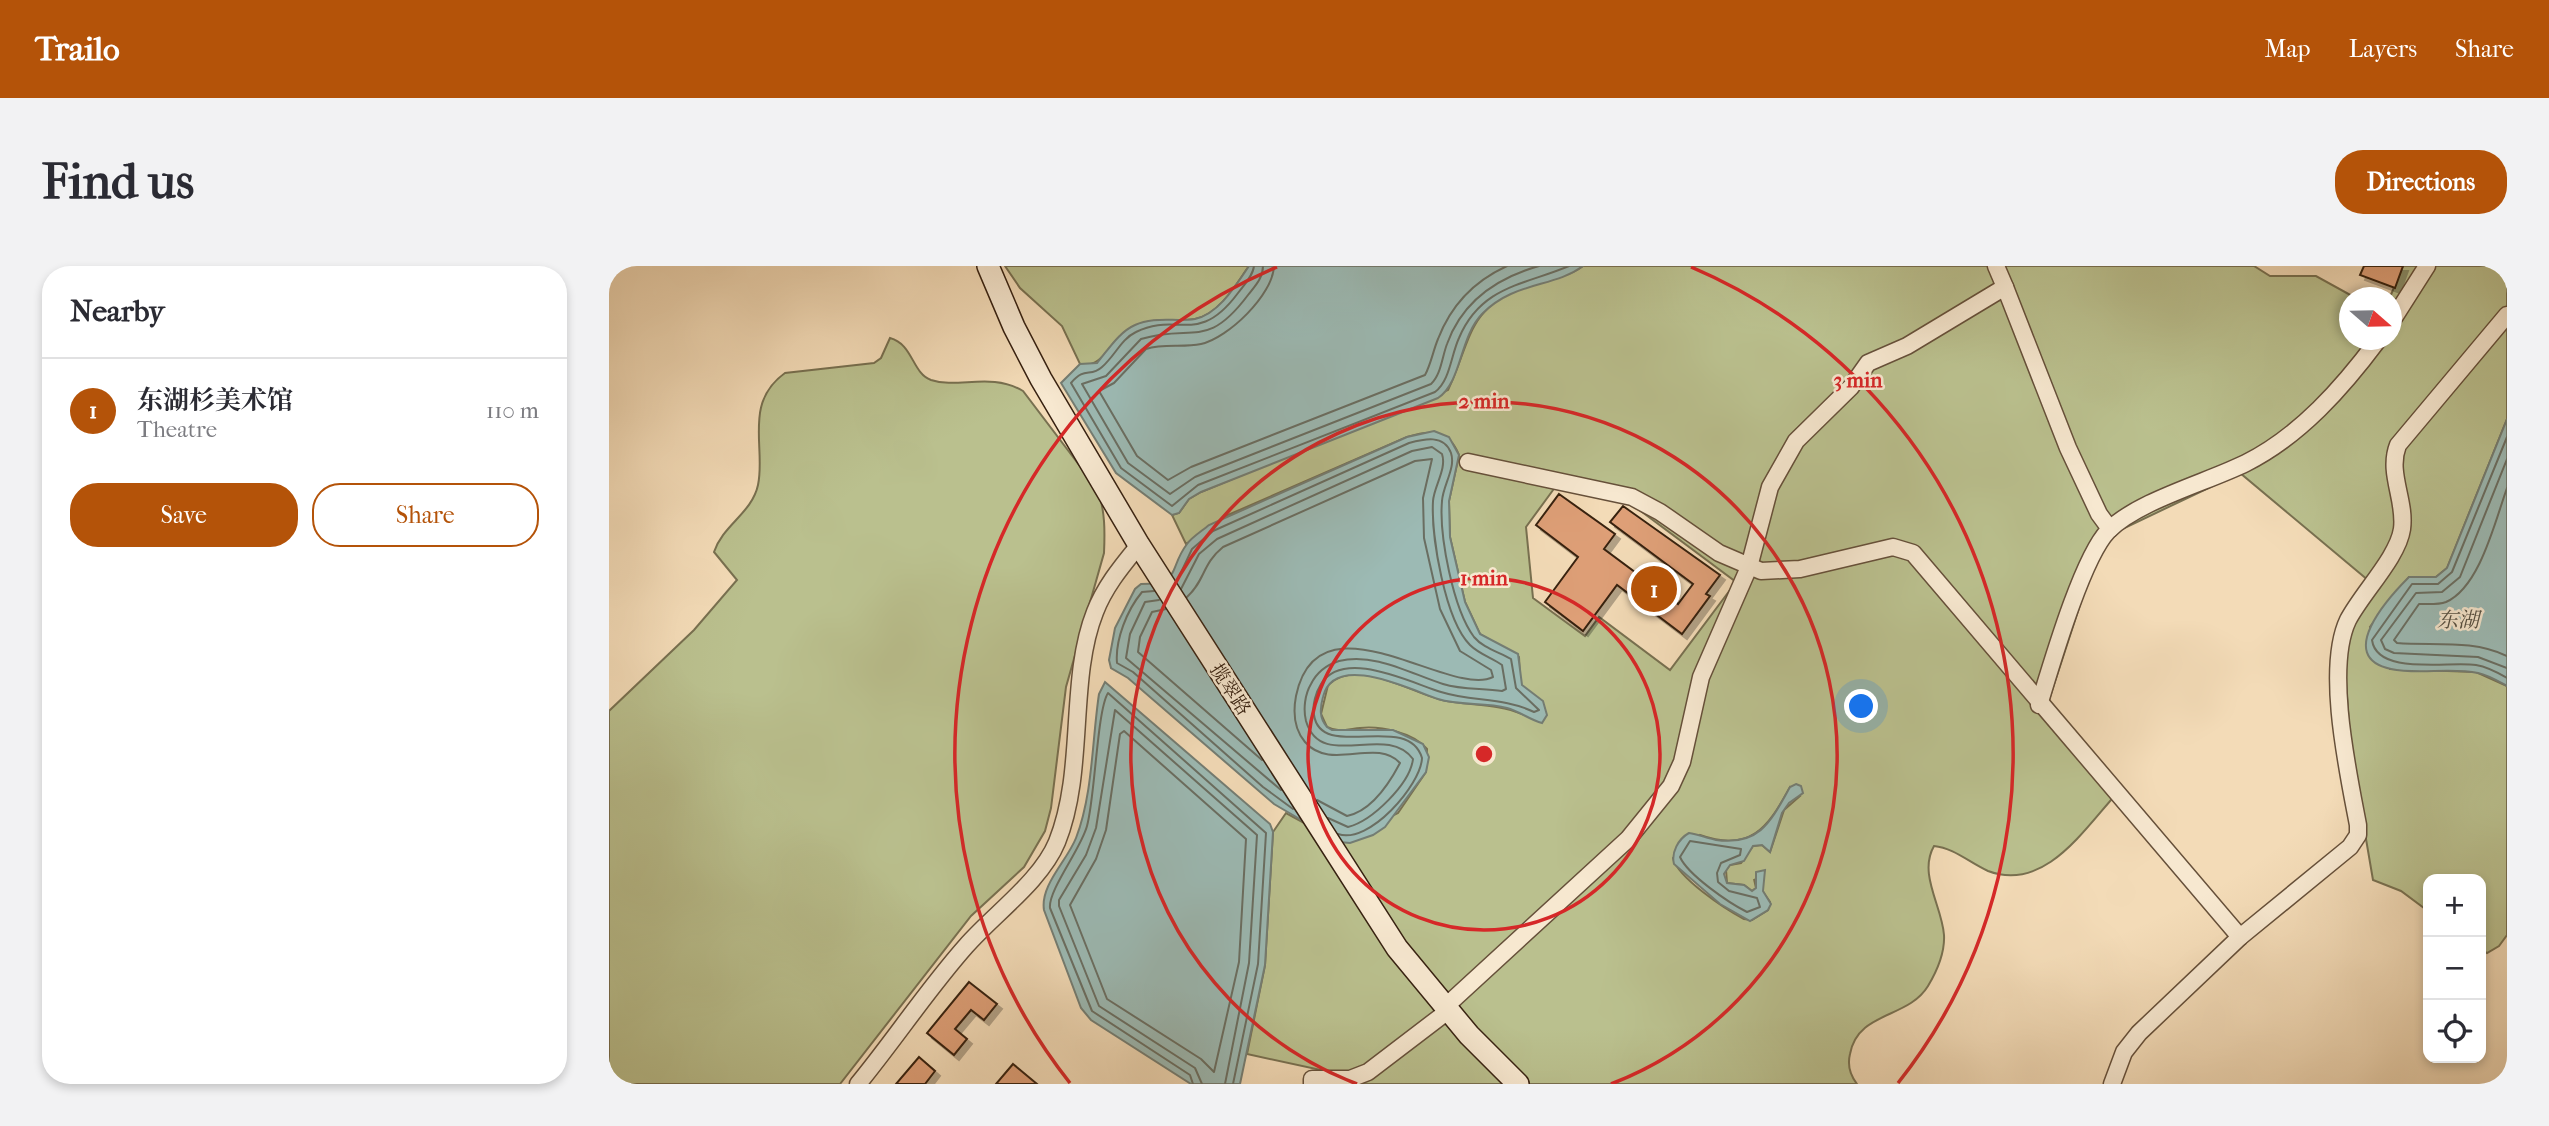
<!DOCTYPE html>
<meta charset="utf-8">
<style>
body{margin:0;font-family:"IM FELL French Canon","Noto Serif SC",serif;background:#f2f2f3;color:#2b2b33}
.controls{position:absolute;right:21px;bottom:21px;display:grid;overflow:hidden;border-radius:14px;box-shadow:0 4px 10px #0003}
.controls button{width:63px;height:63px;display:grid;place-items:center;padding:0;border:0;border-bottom:2px solid #e1e1e2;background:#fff;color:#2b2b33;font:35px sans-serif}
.compass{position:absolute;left:1730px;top:21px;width:63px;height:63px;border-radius:50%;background:#fff;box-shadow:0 4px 10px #0003;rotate:110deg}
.you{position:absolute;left:1253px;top:441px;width:24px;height:24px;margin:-18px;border:5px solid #fff;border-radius:50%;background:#1a73e8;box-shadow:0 0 0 10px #1a73e833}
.badge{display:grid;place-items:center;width:46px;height:46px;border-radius:50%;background:#b45309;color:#fff;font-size:23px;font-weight:700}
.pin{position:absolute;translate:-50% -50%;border:4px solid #fff;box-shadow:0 2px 7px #0006}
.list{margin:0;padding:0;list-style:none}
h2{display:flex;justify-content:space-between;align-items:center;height:91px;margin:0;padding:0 28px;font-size:30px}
h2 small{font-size:23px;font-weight:400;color:#7c7c81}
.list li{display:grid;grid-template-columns:46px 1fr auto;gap:21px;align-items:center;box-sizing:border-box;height:105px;padding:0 28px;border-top:2px solid #e1e1e2}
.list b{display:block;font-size:26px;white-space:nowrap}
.list p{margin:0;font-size:23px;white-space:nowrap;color:#7c7c81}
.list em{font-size:23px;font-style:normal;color:#7c7c81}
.actions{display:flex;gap:14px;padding:21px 28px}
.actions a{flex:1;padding:16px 0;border:2px solid #b45309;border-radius:28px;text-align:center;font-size:24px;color:#b45309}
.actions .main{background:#b45309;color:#fff}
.icon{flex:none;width:38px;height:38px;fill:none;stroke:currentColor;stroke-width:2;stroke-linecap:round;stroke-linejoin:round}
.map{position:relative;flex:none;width:1898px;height:818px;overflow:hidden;border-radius:28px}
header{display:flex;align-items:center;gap:42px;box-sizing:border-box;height:98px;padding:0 35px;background:#b45309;color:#fff}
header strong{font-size:33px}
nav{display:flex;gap:38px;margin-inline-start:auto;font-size:24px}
.intro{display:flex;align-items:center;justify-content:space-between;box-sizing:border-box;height:168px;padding:0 42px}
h1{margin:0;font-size:49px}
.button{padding:18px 32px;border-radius:28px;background:#b45309;color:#fff;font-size:24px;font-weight:700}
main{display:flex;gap:42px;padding:0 42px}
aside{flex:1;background:#fff;border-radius:28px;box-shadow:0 4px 10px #0003}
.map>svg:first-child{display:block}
</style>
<header>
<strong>Trailo</strong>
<nav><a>Map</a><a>Layers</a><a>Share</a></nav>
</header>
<div class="intro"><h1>Find us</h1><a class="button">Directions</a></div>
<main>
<aside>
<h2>Nearby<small></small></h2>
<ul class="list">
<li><span class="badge">1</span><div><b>东湖杉美术馆</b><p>Theatre</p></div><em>110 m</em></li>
</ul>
<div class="actions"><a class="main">Save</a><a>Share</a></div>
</aside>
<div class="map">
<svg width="1898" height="818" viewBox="0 0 1898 818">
<defs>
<filter id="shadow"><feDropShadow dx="5" dy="5" stdDeviation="0" flood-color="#0004"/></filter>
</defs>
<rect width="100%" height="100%" fill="#f3dbb7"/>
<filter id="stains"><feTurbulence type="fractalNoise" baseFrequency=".00286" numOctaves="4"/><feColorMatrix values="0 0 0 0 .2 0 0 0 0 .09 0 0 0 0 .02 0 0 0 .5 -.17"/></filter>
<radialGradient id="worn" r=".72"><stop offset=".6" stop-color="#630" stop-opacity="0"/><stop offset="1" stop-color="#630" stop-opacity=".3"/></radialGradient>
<g fill="#bac08e" stroke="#787050" stroke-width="2" fill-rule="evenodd">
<path d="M396,0h244c-13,18 -29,48 -54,53 -24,4 -48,-4 -69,12 -17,11 -23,38 -46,33l-18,-38 -42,-38z"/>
<path d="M974,0h671l16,10h46l38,21 -4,1v42h42l-2,-43 13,-31h104v153l-60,149 -11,9h-27l-39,50 20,42 86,3 31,14v249l-8,11 -12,7 -6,-3v-71h-53v32l-27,-20 -28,-11 -22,-129 -7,-95 5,-24 26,-46 -135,-113 -124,59 -22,30 -45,138 2,9 69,81c-35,37 -74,103 -132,81 -18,-8 -34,-23 -54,-25 -16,28 8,60 10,89 1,18 -7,36 -16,51 -20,33 -70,25 -78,68 -3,12 0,21 7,30h-537l1,-14 -74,-16 18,-89 8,-133 13,-19 53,29 59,-29 28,-41 1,-23c-14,-17 -46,-23 -67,-21 -11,1 -22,5 -33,-1l-6,-13 7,-29c30,-28 81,7 114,15 27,6 54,3 80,14l-3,-57 -39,-23 -15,-32 -15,-65 -1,-36 10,-46c-10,-26 -29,-25 -52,-18l-179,78 -42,29 -14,-29 7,-2 10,-14 12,-7 247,-102c23,-48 18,-82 78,-104 19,-6 41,-8 57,-20zM947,220l70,14 110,82 -66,88 -71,-53 -14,19 -52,-38 -7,-71zM1181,521l10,9 -16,14 -14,42 -8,-7 -9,1 -12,17 -11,2 -4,5 1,13 17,2 8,6 4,-3 -2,-9 16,23 -2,8 -16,10 -8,-1c-19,-10 -66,-41 -71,-61l27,-23c50,18 68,-7 90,-48z"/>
<path d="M281,72c23,6 22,35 41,42 27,9 60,-8 92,11l75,99c7,22 7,40 6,63l-38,134 -15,121 -6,23 -21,36 -53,49 -131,168h-231v-373l85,-81 43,-50 -23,-28c9,-27 38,-39 44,-67 8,-37 -15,-82 27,-112l89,-10 7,-5z"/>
</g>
<g fill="#9cbab4" stroke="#747d73" stroke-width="2">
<path d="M640,0h334c-29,22 -69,15 -101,48 -23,24 -20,68 -44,84l-237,94 -12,7 -10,14 -7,2 -56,-42 -55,-90 19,-19 17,-1c11,-13 22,-31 38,-38 19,-9 41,-3 60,-6 24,-5 41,-34 54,-53z"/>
<path d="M1898,153v267c-9,-5 -19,-11 -29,-13 -29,-6 -59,2 -87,-4 -57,-12 -2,-72 18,-92h27l11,-9z"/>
<path d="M825,165l15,6 10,18 -10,46 1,36 15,65 15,32 38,20 4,31 21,16 4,14 -5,8c-12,-3 -23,-12 -35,-15 -22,-6 -47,-2 -69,-9 -27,-9 -104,-48 -115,-2 -3,11 -4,21 4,30l5,3h61l30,14 6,13 -3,15 -41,55 -12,8 -23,8 -11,-1 -65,-38 -146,-126 -17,-10 -2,-8 6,-32 20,-39 6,-5c41,0 27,-15 46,-40 5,-7 15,-13 22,-19l198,-88z"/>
<path d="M496,416l165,142 3,8 -8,133 -25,119h-49l-100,-64 -10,-12 -37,-98c-4,-25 23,-49 32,-72 17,-44 16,-98 23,-144z"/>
<path d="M1187,518l5,2 2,7 -14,10 -7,10 -12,39 -8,-7 -9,1 -9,15 -14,4 -6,9 3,9 17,2 8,6 4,-3v-16l9,-2 -2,21 8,13 -3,6 -18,11 -30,-17 -46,-40c-3,-11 4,-25 15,-31 9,1 17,5 27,7 44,6 55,-19 74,-53z"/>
</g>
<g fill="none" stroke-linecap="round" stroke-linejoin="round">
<g stroke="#6a6e62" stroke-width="2">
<path d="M645,0c-1,10 -10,19 -16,27 -40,54 -61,18 -102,39 -15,7 -21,24 -34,35 -12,11 -17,-1 -31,16l50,85 51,38 26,-21 237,-93c15,-11 16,-37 24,-54 22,-52 65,-53 110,-72"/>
<path d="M654,0c0,12 -8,20 -15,29 -42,56 -55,28 -107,44l-35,37 -24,8 46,79 42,31 25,-17 236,-93c10,-9 11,-27 16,-40 15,-42 50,-66 92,-78"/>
<path d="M665,0c-1,29 -46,72 -73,78 -18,4 -37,-1 -55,5l-32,34 -15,8 38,65 31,24 23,-13 234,-92c6,-11 8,-24 13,-36 13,-34 36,-58 69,-73"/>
<path d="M1898,171l-55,135 -14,12h-26l-40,56c5,36 77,21 104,25 12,2 21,7 31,13"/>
<polyline points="1898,193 1851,311 1833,326 1807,327 1772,374 1776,383 1785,387 1869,391 1898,402"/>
<path d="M1898,222c-12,33 -27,99 -61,114 -8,3 -18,2 -27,2l-25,36 3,3c37,3 75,-4 110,13"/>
<path d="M568,315l15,-32 21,-18 196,-88c15,-4 35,-9 42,10 5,15 -8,32 -9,48 -3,34 11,108 32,136 9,11 25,15 37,22l5,29 23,22 -5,2c-31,-15 -61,-10 -93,-20 -30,-9 -97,-44 -120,-8 -5,8 -9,21 -7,31 7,47 94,-4 108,43 -1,27 -53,87 -84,76"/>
<path d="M572,323l18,-35 18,-15 195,-88 20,-4 10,7c5,15 -8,32 -9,47 -2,35 12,119 37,144 9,9 22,13 32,20l4,24 -4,2c-20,-3 -40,-1 -59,-7 -32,-10 -69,-32 -104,-23 -13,4 -22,11 -28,23 -6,10 -8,25 -5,37 15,51 80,1 107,38 -3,25 -41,62 -65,68l-20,-9"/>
<path d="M545,325l-12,1c-15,18 -27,48 -25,71l16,9 130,115 30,22"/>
<path d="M578,331c18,-16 15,-33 36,-50l192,-86 17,-2 -9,39 1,40 16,71 20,42 31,19 2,7c-43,22 -175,-88 -197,19 -3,16 -2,33 9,46 26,30 71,-5 95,21 -11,21 -29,48 -53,53l-30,-16"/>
<polyline points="550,334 536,336 521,368 517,392 672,524"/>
<polyline points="557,343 543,346 531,371 529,386 653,494"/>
<polygon points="515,465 637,573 630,696 605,806 592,793 498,733 461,639 487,593 497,564 511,468"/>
<path d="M1081,575l51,8 -1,6 -19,8 -4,10 1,9 11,9 28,7 3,9 -13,5c-18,-9 -59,-37 -67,-55z"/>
<path d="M584,818l-3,-9 -98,-64 -42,-103c-2,-18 31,-59 37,-82 8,-28 10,-116 21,-133l158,140 -8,131 -25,120"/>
<polyline points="593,818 586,802 490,740 450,640 450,634 477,589 487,562 506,444 648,569 640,697 616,818"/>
</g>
</g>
<g fill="#de9f77" stroke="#372111" stroke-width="2" filter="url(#shadow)">
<polygon points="1755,0 1794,0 1786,22 1751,9"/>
<polygon points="950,228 1006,268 995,283 1069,338 1084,318 1001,256 1014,240 1111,309 1097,328 1101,330 1073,368 1008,319 974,365 936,336 969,291 927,259"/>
<polygon points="360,716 388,738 375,754 362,744 346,763 358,773 345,789 318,767"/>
<polygon points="310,791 326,805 316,818 287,818"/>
<polygon points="404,798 428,818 387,818"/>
</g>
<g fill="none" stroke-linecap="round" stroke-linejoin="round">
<defs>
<g id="street">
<polyline points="1396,21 1459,182 1490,248 1501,263"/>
<polyline points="1783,55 1818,0"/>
<polyline points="859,196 1023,231 1051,246 1110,287 1152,305 1191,303 1284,281 1304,287 1631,671"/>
<path d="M1430,439c12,-39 43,-147 69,-174 29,-30 100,-49 138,-68 54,-27 97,-76 132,-123"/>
<polyline points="836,741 1019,573 1062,520 1073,496 1092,411 1140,301 1161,221 1187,175 1242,121 1259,97 1298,80 1396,21 1387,0"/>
<path d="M249,818c37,-45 69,-94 108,-138 28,-32 75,-65 91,-104 29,-72 11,-162 38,-230 10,-26 27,-46 44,-67"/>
<polyline points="703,818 703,813 741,813 759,806 839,745"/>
<path d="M1503,818l12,-32 15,-19 101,-96 110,-90 8,-12v-10c-10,-53 -33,-157 -10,-205 14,-27 50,-63 54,-91 4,-29 -15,-56 -4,-84l109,-130"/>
</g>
<polyline id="secondary" points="379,0 405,61 432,113 530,279 788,682 860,769 909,818"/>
</defs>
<use href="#street" stroke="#66503a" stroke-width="19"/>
<use href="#secondary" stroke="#372111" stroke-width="24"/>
<use href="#street" stroke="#f7e8d0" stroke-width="16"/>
<use href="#secondary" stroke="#f7e8d0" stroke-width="21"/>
</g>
<g fill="none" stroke="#d62828" stroke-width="3.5">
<circle cx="875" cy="488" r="176"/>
<path d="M748 818A353 353 0 1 1 1002 818"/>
<path d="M461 817A529 529 0 0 1 668 1M1082 1A529 529 0 0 1 1289 817"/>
</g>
<g text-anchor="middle" stroke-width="5" stroke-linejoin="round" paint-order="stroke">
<g font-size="19" fill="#372111" stroke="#f7e8d0">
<text transform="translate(622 423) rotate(57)" y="7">揽翠路</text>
</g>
<g font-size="21" font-style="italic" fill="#554f42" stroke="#f7e8d0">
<text x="1849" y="361">东湖</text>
</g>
</g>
<circle cx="875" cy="488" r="10" fill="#d62828" stroke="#f7e8d0" stroke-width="3.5"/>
<g font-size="21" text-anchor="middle" font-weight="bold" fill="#d62828" stroke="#f7e8d0" stroke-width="5" stroke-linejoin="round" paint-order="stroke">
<text x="1249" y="121">3 min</text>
<text x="875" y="142">2 min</text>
<text x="875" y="319">1 min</text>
</g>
<rect width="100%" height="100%" filter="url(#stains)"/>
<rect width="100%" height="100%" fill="url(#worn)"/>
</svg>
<div class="controls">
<button>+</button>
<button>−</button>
<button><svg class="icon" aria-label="locate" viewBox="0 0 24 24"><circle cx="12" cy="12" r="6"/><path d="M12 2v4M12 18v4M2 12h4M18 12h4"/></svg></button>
</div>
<svg class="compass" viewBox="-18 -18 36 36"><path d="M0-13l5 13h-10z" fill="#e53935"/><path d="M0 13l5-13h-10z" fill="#7c7c81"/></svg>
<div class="you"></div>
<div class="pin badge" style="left:1045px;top:323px">1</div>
</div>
</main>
